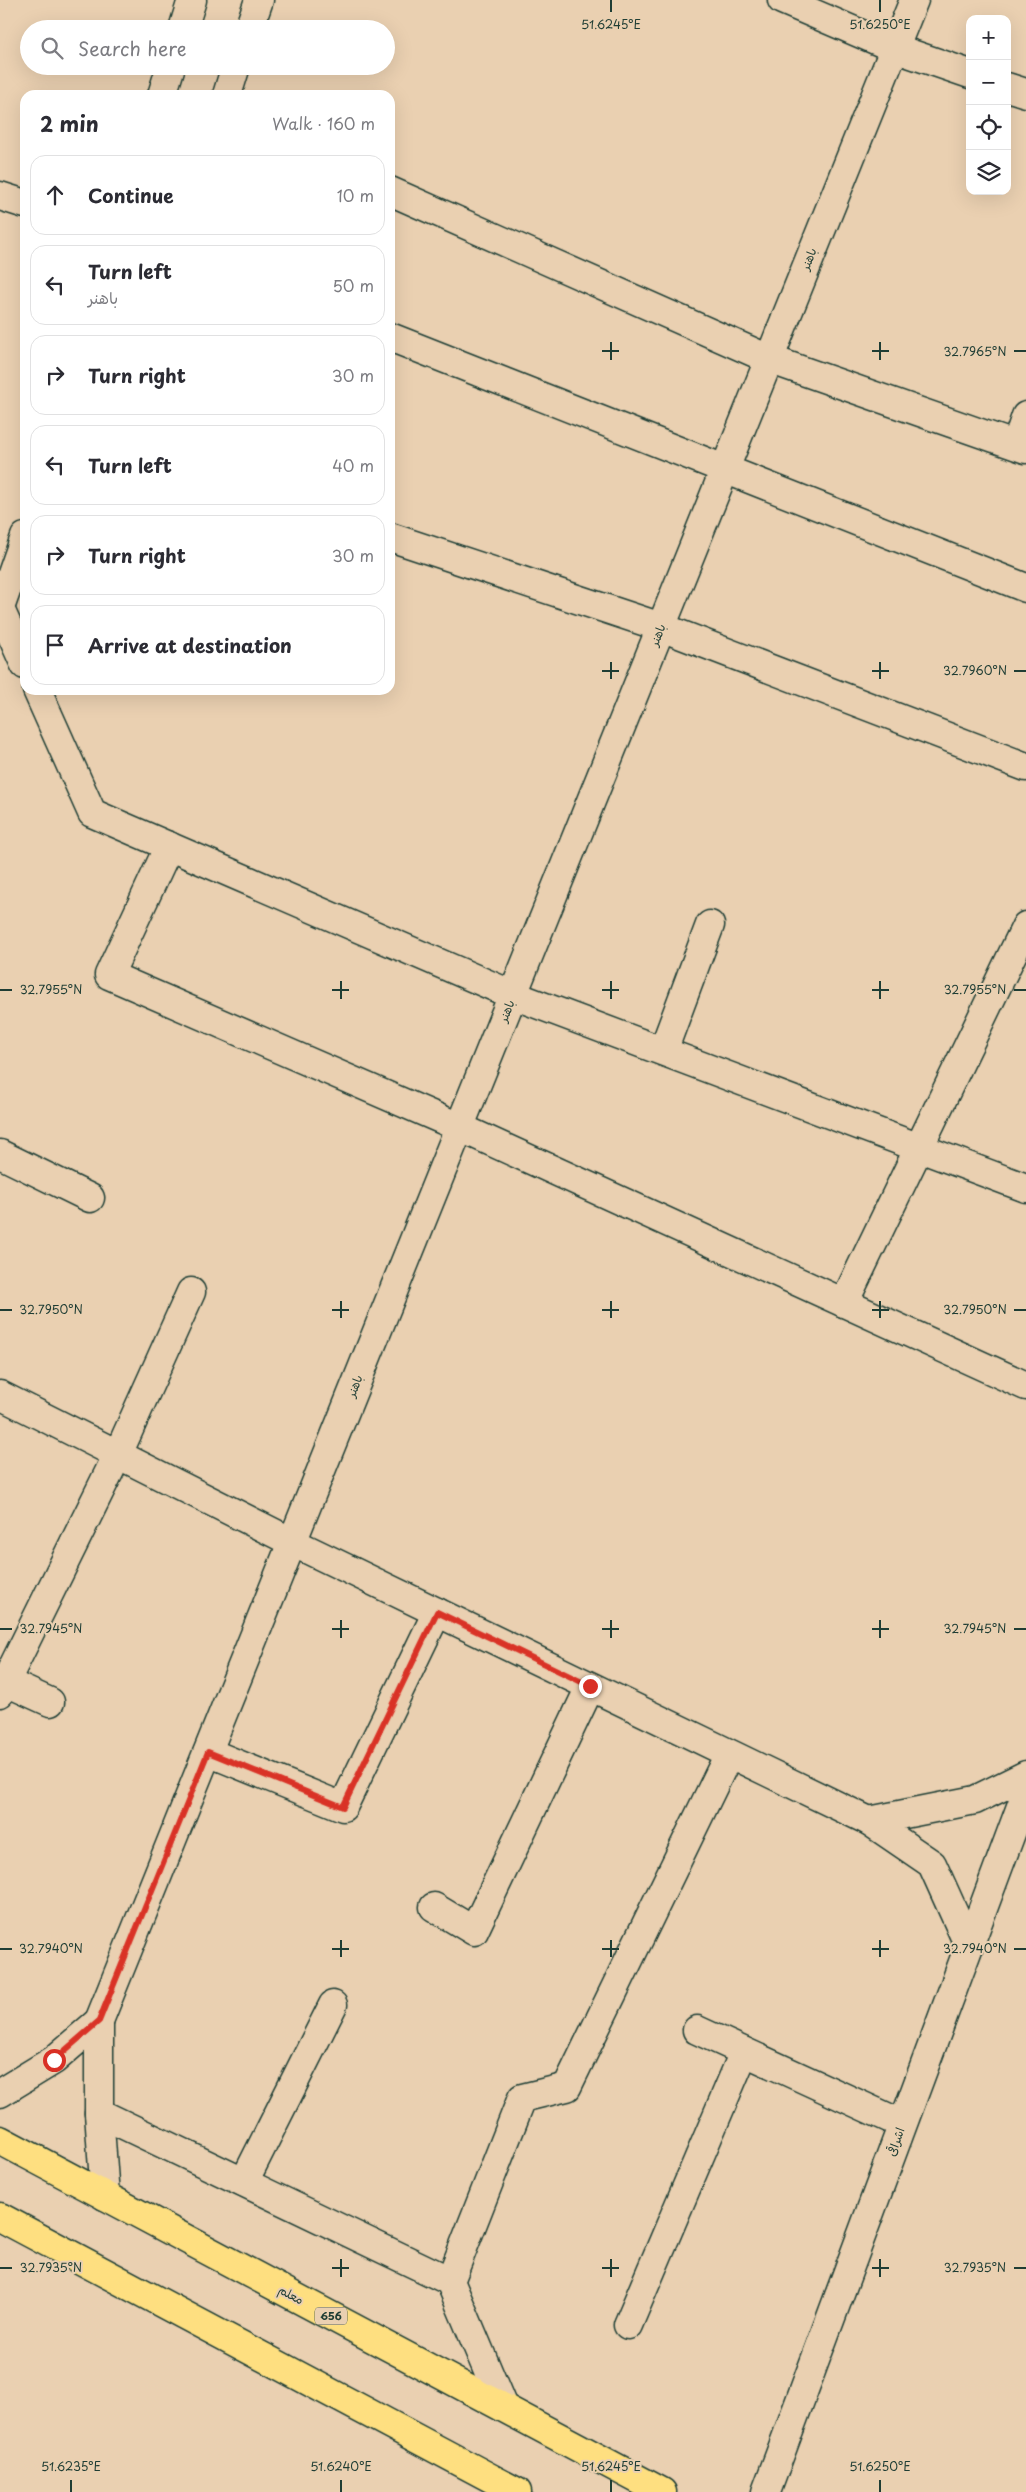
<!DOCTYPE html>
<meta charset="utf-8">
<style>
body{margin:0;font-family:"Playpen Sans","Playpen Sans Arabic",sans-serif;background:#f2f2f3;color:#2b2b33}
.controls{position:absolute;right:15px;top:15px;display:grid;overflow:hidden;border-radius:10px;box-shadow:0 5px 20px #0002}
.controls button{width:45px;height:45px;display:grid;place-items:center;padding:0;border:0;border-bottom:1px solid #e1e1e2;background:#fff;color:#2b2b33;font:25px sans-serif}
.stop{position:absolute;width:15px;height:15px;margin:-11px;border:4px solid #d93025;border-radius:50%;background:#fff}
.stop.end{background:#d93025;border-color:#fff;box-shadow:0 1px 5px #0008}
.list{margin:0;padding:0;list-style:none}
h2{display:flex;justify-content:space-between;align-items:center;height:65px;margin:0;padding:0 20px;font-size:21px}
h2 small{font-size:16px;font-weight:400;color:#7c7c81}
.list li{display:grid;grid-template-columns:32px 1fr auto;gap:15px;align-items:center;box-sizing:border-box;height:80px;margin:0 10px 10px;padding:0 10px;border:1px solid #e1e1e2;border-radius:15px}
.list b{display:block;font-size:19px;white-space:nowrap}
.list p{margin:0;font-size:16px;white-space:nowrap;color:#7c7c81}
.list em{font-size:16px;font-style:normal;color:#7c7c81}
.icon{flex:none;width:28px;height:28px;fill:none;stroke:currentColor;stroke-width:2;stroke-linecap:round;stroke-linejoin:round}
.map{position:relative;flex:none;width:1026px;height:2492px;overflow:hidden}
.search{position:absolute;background:#fff;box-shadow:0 5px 20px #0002;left:20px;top:20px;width:375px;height:55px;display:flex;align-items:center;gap:12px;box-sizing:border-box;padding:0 18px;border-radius:28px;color:#7c7c81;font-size:19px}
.panel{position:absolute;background:#fff;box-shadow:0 5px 20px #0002;left:20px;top:90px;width:375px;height:605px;border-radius:15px}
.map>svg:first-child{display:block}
</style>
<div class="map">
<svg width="1026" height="2492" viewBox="0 0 1026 2492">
<rect width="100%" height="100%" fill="#ead0b1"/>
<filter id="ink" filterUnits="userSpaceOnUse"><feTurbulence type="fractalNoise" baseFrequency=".02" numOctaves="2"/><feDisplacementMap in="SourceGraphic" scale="10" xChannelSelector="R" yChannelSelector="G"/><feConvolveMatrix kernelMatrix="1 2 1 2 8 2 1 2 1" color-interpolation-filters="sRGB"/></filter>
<g filter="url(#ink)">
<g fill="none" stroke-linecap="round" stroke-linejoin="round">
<defs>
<g id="street">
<polyline points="782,0 894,48 970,74"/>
<polyline points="183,29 192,0"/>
<polyline points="249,29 259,0"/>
<polyline points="1007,87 1026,93"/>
<polyline points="162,95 171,66"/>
<polyline points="227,95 236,66"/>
<polyline points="390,191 769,359 1026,449"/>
<polyline points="0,196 25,204"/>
<polyline points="390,337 1026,588"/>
<polyline points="1016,445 1026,416"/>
<polyline points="390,537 661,627 1026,767"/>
<polyline points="0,608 25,537"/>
<polyline points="0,609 25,665"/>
<polyline points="37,690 92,813 513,995 1026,1188"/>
<polyline points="169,846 109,975 459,1127 1026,1386"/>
<polyline points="663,1051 710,925"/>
<polyline points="0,1154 90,1198"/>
<polyline points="844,1303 1026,926"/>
<polyline points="0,1395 292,1542 869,1821"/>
<polyline points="6,1682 50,1702"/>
<polyline points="0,1693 118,1454 191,1292"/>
<polyline points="208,1752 343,1807 437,1612"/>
<polyline points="434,1907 474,1931 590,1687"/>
<polyline points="969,1946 932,1864 869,1821 975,1800 1026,1775"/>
<polyline points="99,2021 914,0"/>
<polyline points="697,2030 902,2124"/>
<polyline points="0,2093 54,2060 99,2021 99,2113 105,2196"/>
<polyline points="99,2113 450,2281 503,2407"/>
<polyline points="244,2182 333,2005"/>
<polyline points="450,2281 522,2098 567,2087 729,1754"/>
<polyline points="628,2325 744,2052"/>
</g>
<polyline id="secondary" points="766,2492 1026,1793"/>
<g id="primary">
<polyline points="0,2140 662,2492"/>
<polyline points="0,2217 517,2492"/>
</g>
</defs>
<use href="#street" stroke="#1f3d34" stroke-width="31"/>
<use href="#secondary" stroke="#1f3d34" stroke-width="31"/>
<use href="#primary" stroke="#1f3d34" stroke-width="31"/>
<use href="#street" stroke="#ead0b1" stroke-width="28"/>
<use href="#secondary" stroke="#ead0b1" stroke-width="28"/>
<use href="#primary" stroke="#fedf80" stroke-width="28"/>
</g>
</g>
<g fill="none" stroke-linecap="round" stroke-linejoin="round" filter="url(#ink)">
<polyline stroke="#d93025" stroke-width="6" points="54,2060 99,2021 208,1752 343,1807 437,1612 590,1686"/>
</g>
<path fill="none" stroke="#1f3d34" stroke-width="2" d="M611,0v12M880,0v12M611,342v18M880,342v18M602,351h17M872,351h17M1014,351h12M611,662v17M880,662v17M602,671h17M872,671h17M1014,671h12M341,981v18M611,981v18M880,981v18M0,990h12M332,990h17M602,990h17M872,990h17M1014,990h12M341,1301v17M611,1301v17M880,1301v17M0,1310h12M332,1310h17M602,1310h17M872,1310h17M1014,1310h12M341,1620v18M611,1620v18M880,1620v18M0,1629h12M332,1629h17M602,1629h17M872,1629h17M1014,1629h12M341,1940v17M611,1940v17M880,1940v17M0,1949h12M332,1949h17M602,1949h17M872,1949h17M1014,1949h12M341,2259v18M611,2259v18M880,2259v18M0,2268h12M332,2268h17M602,2268h17M872,2268h17M1014,2268h12M71,2480v12M341,2480v12M611,2480v12M880,2480v12"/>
<g text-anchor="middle" stroke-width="4" stroke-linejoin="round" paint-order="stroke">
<rect fill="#ead0b1" stroke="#5c695a" stroke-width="1" x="315" y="2307.5" width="32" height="17" rx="4"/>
<g font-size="11" font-weight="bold" fill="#1f3d34">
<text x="331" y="2320">656</text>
</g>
<g font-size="12" fill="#1f3d34" stroke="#ead0b1">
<text transform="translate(809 259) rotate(-68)" y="4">باهنر</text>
<text transform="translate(658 635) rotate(-68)" y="4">باهنر</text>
<text transform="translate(507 1011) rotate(-68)" y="4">باهنر</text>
<text transform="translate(355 1386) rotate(-68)" y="4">باهنر</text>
<text transform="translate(896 2142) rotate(-70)" y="4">اشراقی</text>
<text transform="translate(291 2295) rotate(28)" y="4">معلم</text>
</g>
</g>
<g font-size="12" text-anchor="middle" fill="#1f3d34" stroke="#ead0b1" stroke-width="4" stroke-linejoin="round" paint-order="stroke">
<text x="611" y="29">51.6245°E</text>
<text x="880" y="29">51.6250°E</text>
<text x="975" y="356">32.7965°N</text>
<text x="975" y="675">32.7960°N</text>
<text x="51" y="994">32.7955°N</text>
<text x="975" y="994">32.7955°N</text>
<text x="51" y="1314">32.7950°N</text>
<text x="975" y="1314">32.7950°N</text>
<text x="51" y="1633">32.7945°N</text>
<text x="975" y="1633">32.7945°N</text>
<text x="51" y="1953">32.7940°N</text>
<text x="975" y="1953">32.7940°N</text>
<text x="51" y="2272">32.7935°N</text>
<text x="975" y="2272">32.7935°N</text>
<text x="71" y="2471">51.6235°E</text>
<text x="341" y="2471">51.6240°E</text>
<text x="611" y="2471">51.6245°E</text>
<text x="880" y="2471">51.6250°E</text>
</g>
</svg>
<div class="controls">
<button>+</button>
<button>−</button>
<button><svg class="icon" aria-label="locate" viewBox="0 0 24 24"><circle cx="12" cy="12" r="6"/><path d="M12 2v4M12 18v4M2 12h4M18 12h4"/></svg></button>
<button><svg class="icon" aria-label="layers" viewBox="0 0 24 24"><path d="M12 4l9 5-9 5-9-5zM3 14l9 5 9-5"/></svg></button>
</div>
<div class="stop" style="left:54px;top:2060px"></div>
<div class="stop end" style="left:590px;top:1686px"></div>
<div class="search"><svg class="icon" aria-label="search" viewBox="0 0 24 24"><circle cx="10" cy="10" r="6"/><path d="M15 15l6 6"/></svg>Search here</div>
<section class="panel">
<h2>2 min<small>Walk · 160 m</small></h2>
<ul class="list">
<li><svg class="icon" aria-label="ahead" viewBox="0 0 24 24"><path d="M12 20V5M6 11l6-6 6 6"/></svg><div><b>Continue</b></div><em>10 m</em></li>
<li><svg class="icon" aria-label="left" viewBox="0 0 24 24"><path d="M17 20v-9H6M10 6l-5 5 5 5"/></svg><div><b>Turn left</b><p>باهنر</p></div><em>50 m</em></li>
<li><svg class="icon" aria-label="right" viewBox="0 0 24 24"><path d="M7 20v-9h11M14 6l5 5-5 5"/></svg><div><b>Turn right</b></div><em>30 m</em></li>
<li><svg class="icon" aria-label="left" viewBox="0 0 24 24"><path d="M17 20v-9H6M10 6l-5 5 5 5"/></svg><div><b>Turn left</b></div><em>40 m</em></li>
<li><svg class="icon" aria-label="right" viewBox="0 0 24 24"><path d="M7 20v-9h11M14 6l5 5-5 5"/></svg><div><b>Turn right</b></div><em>30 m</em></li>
<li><svg class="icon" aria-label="arrive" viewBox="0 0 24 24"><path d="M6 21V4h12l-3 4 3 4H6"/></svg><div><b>Arrive at destination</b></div></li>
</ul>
</section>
</div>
